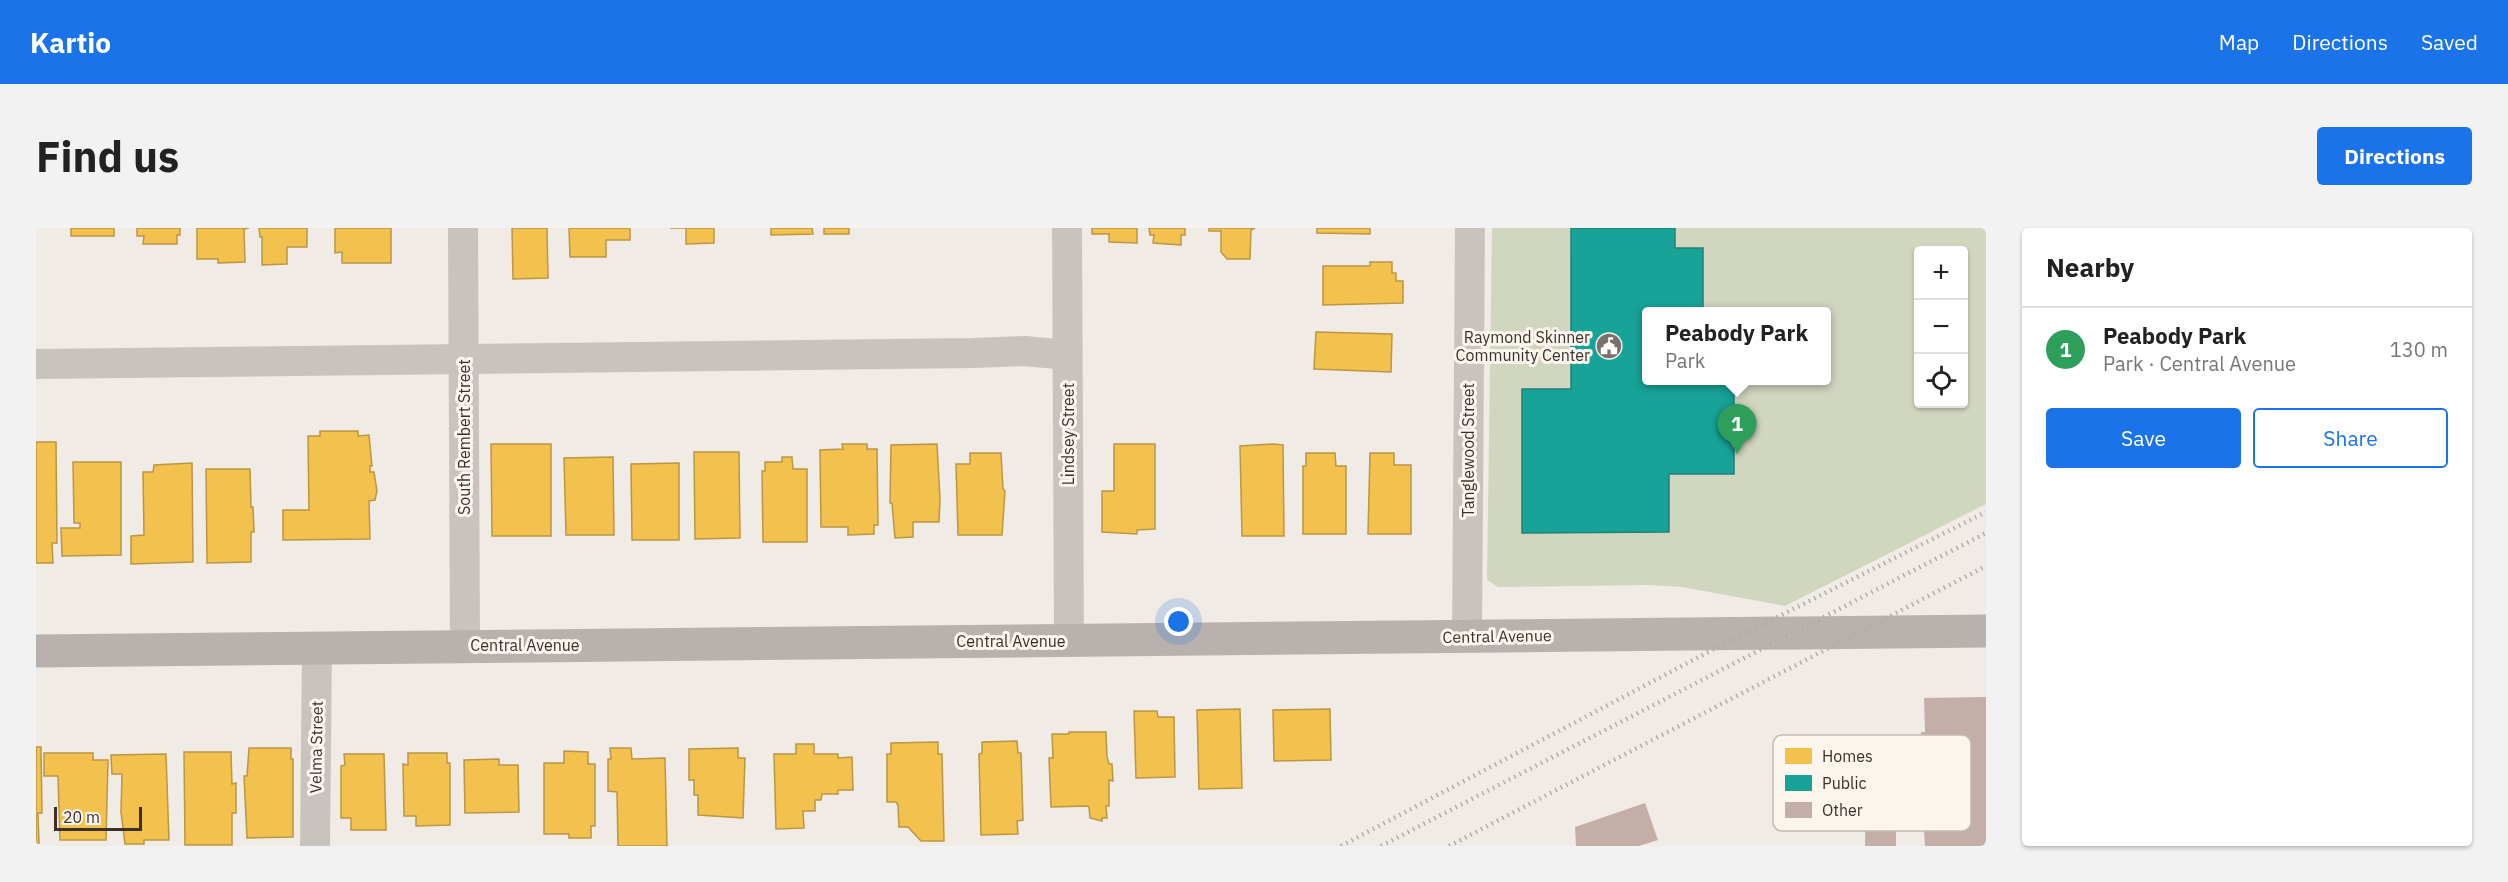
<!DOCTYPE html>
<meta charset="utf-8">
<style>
body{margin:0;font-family:"IBM Plex Sans",sans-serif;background:#f2f2f2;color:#222}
.controls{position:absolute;right:18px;top:18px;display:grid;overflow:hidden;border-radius:6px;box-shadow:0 2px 4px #0004}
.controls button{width:54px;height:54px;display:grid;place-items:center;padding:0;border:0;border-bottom:2px solid #e0e0e0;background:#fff;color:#222;font:30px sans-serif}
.scale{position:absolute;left:18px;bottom:15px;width:88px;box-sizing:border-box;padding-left:6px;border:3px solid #3b302b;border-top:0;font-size:16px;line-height:21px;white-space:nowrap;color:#3b302b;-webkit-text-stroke:4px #fbf5ee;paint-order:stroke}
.you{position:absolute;left:1143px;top:394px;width:21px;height:21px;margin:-15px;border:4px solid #fff;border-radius:50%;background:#1a73e8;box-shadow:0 0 0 9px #1a73e833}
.badge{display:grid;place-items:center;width:39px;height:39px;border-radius:50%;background:#1a73e8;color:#fff;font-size:20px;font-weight:700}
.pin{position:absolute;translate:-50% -50px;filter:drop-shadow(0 2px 3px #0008)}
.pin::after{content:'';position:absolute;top:32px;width:21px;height:18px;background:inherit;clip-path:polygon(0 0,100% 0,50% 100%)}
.popup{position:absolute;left:1606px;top:79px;width:189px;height:78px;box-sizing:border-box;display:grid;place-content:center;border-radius:6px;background:#fff;filter:drop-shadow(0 2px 4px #0005);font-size:20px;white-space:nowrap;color:#767676}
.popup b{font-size:22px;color:#222}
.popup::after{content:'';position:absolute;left:50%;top:100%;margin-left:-12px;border:12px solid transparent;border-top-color:#fff}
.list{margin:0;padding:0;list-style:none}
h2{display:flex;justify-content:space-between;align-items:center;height:78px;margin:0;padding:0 24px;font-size:26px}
h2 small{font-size:20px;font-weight:400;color:#767676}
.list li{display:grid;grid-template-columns:39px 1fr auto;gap:18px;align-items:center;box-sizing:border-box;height:84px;padding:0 24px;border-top:2px solid #e0e0e0}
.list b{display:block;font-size:22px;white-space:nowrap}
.list p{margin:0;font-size:20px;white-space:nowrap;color:#767676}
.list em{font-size:20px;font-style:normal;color:#767676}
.actions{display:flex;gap:12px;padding:18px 24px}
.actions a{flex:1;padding:14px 0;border:2px solid #1a73e8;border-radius:6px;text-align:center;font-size:21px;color:#1a73e8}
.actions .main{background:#1a73e8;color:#fff}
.icon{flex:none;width:33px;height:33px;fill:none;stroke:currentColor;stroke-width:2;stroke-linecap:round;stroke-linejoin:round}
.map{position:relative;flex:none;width:1950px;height:618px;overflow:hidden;border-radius:6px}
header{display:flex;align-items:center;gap:36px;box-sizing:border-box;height:84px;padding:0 30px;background:#1a73e8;color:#fff}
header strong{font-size:28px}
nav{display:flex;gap:33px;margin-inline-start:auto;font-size:21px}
.intro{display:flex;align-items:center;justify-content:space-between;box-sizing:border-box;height:144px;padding:0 36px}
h1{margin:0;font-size:42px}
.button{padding:15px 27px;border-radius:6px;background:#1a73e8;color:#fff;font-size:21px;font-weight:700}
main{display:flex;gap:36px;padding:0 36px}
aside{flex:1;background:#fff;border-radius:6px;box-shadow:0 2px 4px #0004}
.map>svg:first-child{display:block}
</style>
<header>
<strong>Kartio</strong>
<nav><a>Map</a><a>Directions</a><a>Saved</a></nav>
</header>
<div class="intro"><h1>Find us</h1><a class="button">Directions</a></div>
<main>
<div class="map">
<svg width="1950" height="618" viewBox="0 0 1950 618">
<rect width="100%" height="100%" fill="#f0ebe5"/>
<path fill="#d1d6bf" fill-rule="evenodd" d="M1456,0h494v276l-201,102 -103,-19 -34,-2 -150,2 -11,-7zM1882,22h46v154h-46zM1611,83h180v69h-180z"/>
<g fill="#f2c14e" stroke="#bb9644" stroke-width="1.5">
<rect x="35" y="0" width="43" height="8"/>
<polygon points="101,0 144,0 144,7 141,7 141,16 107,16 108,8 101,8"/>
<polygon points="161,0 213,0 208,1 209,34 182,35 182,31 161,31"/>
<polygon points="223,0 271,0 271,19 251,19 251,36 226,37 226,9 224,9"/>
<polygon points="299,0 355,0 355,35 306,35 306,24 299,25"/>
<polygon points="476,0 511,0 512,50 477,51"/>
<polygon points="533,0 594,0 594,12 570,12 570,29 534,29"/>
<polygon points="634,0 678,0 678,15 650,16 650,0"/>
<polygon points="735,0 776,0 777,6 735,7"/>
<rect x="788" y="0" width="25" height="6"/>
<polygon points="1056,0 1101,0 1101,15 1073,14 1073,6 1056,6"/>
<polygon points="1113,0 1149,0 1149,7 1145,7 1145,17 1117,15 1118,7 1114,7"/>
<polygon points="1173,0 1219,0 1215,2 1214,31 1191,31 1185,24 1185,3 1173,3"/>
<polygon points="1281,0 1334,0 1334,6 1281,5"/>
<polygon points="1334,34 1356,34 1356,45 1360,45 1360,53 1367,53 1367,75 1287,77 1287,38 1334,38"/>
<polygon points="1280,104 1356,106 1355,144 1278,141"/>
<polygon points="284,203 322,203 322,208 333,207 336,238 334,238 334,244 338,244 341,263 339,272 333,273 334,311 247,312 247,282 273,282 272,208 284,208"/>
<polygon points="0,214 20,214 21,315 16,315 17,335 0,335"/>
<polygon points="455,216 515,216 515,308 456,308"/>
<polygon points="806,216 831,216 831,221 841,221 842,297 838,297 838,306 812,307 812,299 785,299 784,222 807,221"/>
<polygon points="901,216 904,271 903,294 877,294 877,309 859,310 856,275 854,275 855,217"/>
<polygon points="1078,216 1119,216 1119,301 1101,302 1101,306 1066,304 1066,263 1078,263"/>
<polygon points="1237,216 1247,217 1248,308 1206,308 1204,218"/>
<polygon points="658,224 703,224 704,310 659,311"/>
<polygon points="934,225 965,225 967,261 969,263 966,307 922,307 920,236 934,236"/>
<polygon points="1270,225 1299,225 1300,238 1310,238 1310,306 1267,306 1267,238 1270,238"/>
<polygon points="1334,225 1358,225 1358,237 1375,237 1375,306 1332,306"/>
<polygon points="577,229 578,307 530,307 528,230"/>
<polygon points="746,229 756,229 757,241 771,241 771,314 727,314 726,243 729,243 729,234 746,234"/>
<polygon points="37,234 85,234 85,327 26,328 25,300 44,300 44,295 38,295"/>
<polygon points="156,235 157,334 95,336 95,308 108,307 107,244 117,244 118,237"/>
<polygon points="643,235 643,312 596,312 595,236"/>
<polygon points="170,241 214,241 215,279 217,279 218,304 215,304 215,334 171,335"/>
<polygon points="1204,481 1206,560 1163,561 1161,482"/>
<polygon points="1294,481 1295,532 1238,533 1237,482"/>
<polygon points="1098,483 1121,483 1122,489 1138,489 1139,549 1100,550"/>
<polygon points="1033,504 1070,504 1071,529 1073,536 1076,536 1077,553 1073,552 1073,578 1070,578 1071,590 1066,590 1066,593 1054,590 1053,579 1051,578 1015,579 1013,530 1017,530 1016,506 1033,506"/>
<polygon points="981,513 982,525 985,525 987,592 981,593 982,606 945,607 943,526 946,525 946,514"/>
<polygon points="902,514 902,526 906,526 908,613 885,613 872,599 863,599 862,577 860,574 851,574 851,526 855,526 855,515"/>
<polygon points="760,516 778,516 778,526 802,526 802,530 816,529 817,562 802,562 802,566 786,566 785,572 779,572 779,583 767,583 768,600 740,601 738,526 760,526"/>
<polygon points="0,519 5,519 6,585 2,585 3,615 0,615"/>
<polygon points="213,520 255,520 255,531 257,531 257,609 211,610 208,548 211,548"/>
<polygon points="574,520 595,520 596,531 629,530 631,618 582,618 581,564 572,563 572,531 575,531"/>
<polygon points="702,520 702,530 709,530 707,590 662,587 662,567 658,567 658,552 653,552 653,521"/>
<polygon points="528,523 552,524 552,536 559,536 559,598 555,598 555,610 533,610 533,606 508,606 508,535 528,535"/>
<polygon points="148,524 195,524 196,556 200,555 200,585 196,585 196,617 149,617"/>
<polygon points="8,525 57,525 57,532 72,532 70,612 24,612 22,548 8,548"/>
<polygon points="372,525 411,525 411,535 414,535 414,597 380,598 380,588 368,588 367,536 372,537"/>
<polygon points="130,526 133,612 108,612 108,616 89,616 85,584 86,546 76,546 75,527"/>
<polygon points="308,526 348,526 350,602 315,602 315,590 305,590 305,538 309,537"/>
<polygon points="463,531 463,537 482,537 483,584 429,585 428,532"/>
</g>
<polygon fill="#17a398" stroke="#228077" stroke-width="1.5" points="1535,0 1639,0 1639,20 1667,20 1667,83 1611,83 1611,152 1698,152 1698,246 1633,246 1633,304 1486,305 1486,161 1535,161"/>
<g fill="#c3afa7">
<polygon points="1950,469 1950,618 1889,618 1886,571 1889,571 1886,534 1889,534 1888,509 1885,509 1885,504 1889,504 1888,470"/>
<polygon points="1830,546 1860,547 1860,618 1829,618"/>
<polygon points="1609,575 1622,612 1603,618 1540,618 1539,599"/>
</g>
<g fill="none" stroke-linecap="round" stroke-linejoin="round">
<g stroke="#c9c3be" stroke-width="30">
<polyline points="427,0 429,418"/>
<polyline points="1031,0 1033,413"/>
<polyline points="0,136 937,125 989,123 1031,127"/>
<polyline points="1431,408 1434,0"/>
<polyline points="279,618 281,420"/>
</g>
<polyline stroke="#b8b1ad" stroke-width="33" points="0,423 1950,403"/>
<g stroke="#b1aca8" stroke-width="4.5" stroke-dasharray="1.5 4.5" stroke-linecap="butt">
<polyline points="1305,618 1678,421 1950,284"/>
<polyline points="1345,618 1950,305"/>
<polyline points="1413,618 1950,338"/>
</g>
</g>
<defs>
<symbol id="civic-disc" viewBox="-11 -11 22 22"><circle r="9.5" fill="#7a716c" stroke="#fbf5ee"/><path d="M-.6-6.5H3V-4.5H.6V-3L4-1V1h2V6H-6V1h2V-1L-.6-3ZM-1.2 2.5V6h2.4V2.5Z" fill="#fff"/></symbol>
</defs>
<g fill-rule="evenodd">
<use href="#civic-disc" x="1558" y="103" width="30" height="30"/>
</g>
<g text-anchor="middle" stroke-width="6" stroke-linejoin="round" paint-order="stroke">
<g font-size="16" fill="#3b302b" stroke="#fbf5ee" text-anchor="end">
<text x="1554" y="115">Raymond Skinner<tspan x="1554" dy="18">Community Center</tspan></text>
</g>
<g font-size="16" fill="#3b302b" stroke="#fbf5ee">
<text transform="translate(1032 206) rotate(-90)" y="6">Lindsey Street</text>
<text transform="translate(428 209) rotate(-90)" y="6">South Rembert Street</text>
<text transform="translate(1432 222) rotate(-90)" y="6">Tanglewood Street</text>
<text transform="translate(1461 408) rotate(-1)" y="6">Central Avenue</text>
<text x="975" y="419">Central Avenue</text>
<text x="489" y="423">Central Avenue</text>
<text transform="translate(280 519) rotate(-89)" y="6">Velma Street</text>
</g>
</g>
<rect x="1737" y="507" width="198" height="96" rx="9" fill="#fbf5ee" stroke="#c1bab4" stroke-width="1.5"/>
<rect x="1749" y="520" width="27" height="16" fill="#f2c14e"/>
<rect x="1749" y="547" width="27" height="16" fill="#17a398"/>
<rect x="1749" y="574" width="27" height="16" fill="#c3afa7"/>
<g font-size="16" fill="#3b302b">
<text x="1786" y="534">Homes</text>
<text x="1786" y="561">Public</text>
<text x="1786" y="588">Other</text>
</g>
</svg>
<div class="controls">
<button>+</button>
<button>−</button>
<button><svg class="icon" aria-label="locate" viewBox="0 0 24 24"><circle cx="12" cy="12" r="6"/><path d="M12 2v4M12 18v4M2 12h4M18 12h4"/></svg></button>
</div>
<div class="scale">20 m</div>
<div class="you"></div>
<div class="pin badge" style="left:1701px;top:226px;background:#2e9e5b">1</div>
<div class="popup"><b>Peabody Park</b>Park</div>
</div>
<aside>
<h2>Nearby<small></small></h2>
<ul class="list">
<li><span class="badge" style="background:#2e9e5b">1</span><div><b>Peabody Park</b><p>Park · Central Avenue</p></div><em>130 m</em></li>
</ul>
<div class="actions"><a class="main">Save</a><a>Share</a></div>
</aside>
</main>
